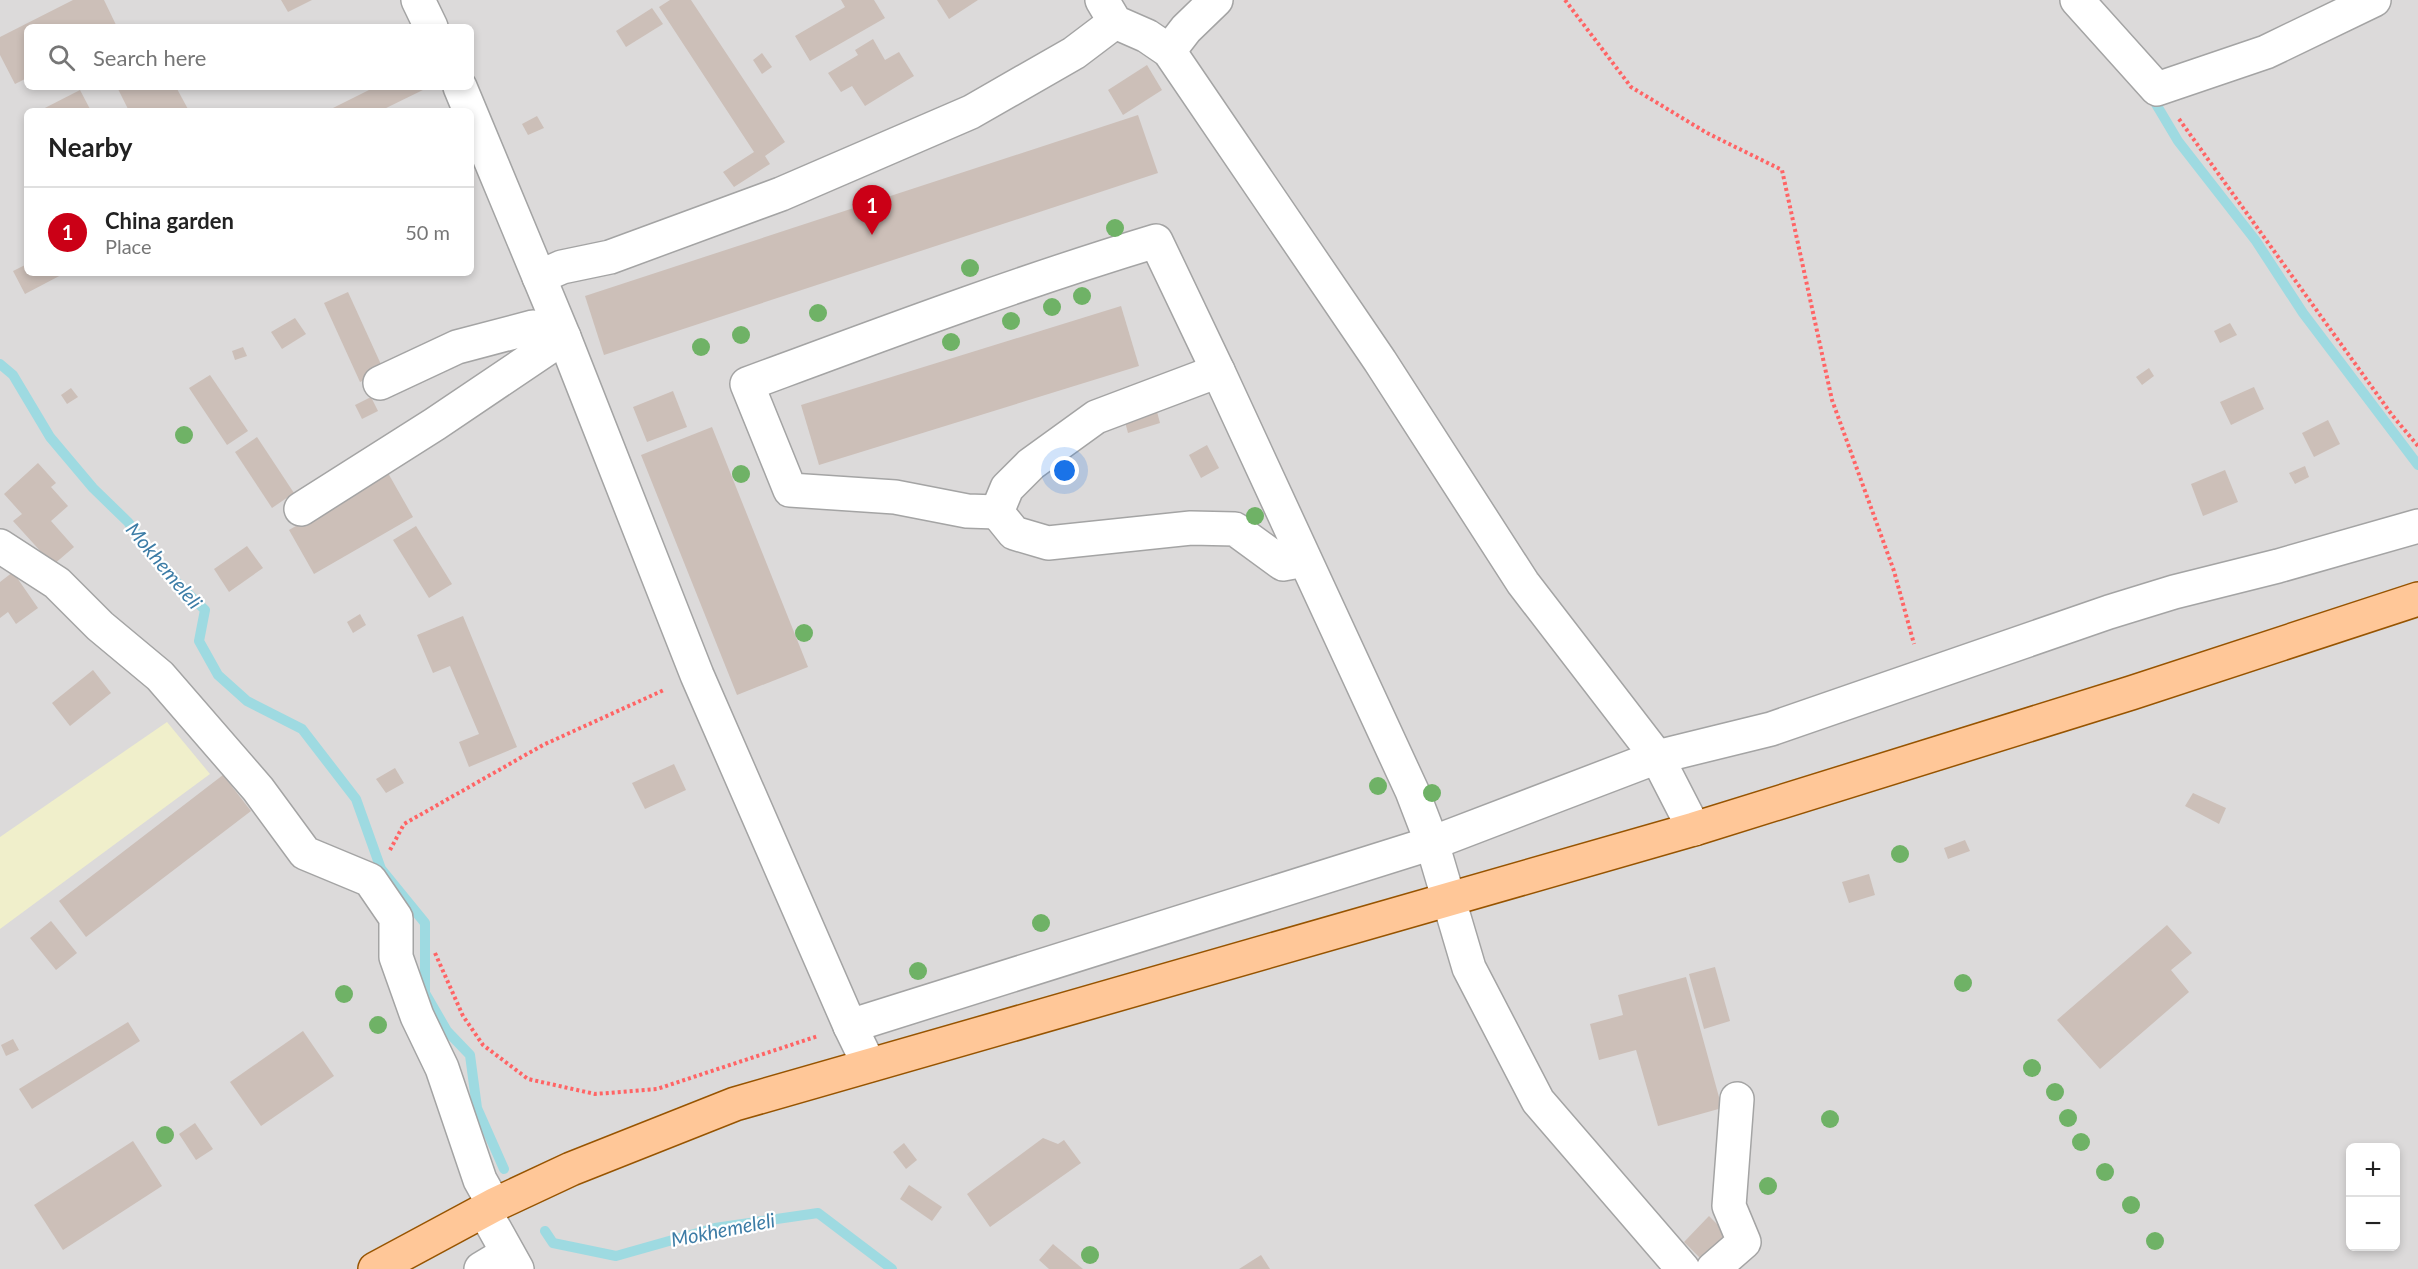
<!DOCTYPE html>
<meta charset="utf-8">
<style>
body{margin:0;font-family:Lato,sans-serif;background:#f6f6f6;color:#222}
.controls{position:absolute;right:18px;bottom:18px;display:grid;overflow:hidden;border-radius:9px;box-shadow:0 3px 9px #0003}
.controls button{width:54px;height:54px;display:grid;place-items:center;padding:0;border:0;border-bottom:2px solid #e0e0e0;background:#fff;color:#222;font:30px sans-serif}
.you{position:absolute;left:1065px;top:471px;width:21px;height:21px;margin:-15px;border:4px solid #fff;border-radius:50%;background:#1a73e8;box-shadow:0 0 0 9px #1a73e833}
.badge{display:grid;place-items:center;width:39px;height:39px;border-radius:50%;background:#cb0016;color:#fff;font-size:20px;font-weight:700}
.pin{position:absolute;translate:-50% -50px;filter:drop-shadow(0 2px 3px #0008)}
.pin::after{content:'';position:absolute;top:32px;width:21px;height:18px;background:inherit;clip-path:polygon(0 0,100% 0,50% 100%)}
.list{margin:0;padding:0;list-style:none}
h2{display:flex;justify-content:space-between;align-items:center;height:78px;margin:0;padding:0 24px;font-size:26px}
h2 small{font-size:20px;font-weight:400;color:#767676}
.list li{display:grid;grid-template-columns:39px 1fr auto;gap:18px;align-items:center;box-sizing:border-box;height:90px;padding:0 24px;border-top:2px solid #e0e0e0}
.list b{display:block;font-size:22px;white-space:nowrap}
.list p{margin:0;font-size:20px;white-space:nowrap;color:#767676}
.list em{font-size:20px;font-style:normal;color:#767676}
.icon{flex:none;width:33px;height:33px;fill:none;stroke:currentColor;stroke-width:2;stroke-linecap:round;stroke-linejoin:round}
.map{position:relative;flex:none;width:2418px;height:1269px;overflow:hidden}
.search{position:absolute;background:#fff;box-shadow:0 3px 9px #0003;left:24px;top:24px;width:450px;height:66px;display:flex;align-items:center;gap:15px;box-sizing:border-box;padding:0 21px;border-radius:9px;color:#767676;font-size:22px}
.panel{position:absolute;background:#fff;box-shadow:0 3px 9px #0003;left:24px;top:108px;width:450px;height:168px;border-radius:9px}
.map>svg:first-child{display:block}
</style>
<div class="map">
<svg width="2418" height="1269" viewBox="0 0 2418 1269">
<rect width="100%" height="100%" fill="#f0eae2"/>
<path fill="#dcdada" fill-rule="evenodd" d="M0,0h2418v1269h-2418zM27,27h444v60h-444zM27,111h444v162h-444zM2350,1148h46v98h-46z"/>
<polygon fill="#f0efcb" points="167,722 210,774 0,929 0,837"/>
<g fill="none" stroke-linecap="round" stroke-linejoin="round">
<g stroke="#9edae1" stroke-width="10">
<polyline points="2150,94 2178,141 2256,241 2303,313 2418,465"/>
<polyline points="0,364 13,375 50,437 93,488 128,522 163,569 205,610 199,641 218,675 247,701 302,729 356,799 381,869 425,923 425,993 447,1031 470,1055 477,1108 504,1169"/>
<polyline points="545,1231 553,1243 616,1256 715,1228 818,1213 892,1269"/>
</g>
</g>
<g fill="#ccbfb8">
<polygon points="73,0 104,0 117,27 27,27 27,78 15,84 0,55 0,37"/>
<polygon points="281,0 312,0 288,12"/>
<polygon points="670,0 691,0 785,142 765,156 770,164 734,187 723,172 754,152 659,7"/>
<polygon points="841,0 874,0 885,18 810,61 795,36 845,7"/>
<polygon points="937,0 978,0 949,19"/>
<polygon points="652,8 663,24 626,47 616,31"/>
<polygon points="873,39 885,60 899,52 914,76 865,106 852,86 841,92 828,73 858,55 855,50"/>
<polygon points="762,53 772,67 762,74 753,60"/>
<polygon points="1147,65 1162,90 1123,115 1108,90"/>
<polygon points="117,87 176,87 189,111 129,111"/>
<polygon points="375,87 429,87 380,111 327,111"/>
<polygon points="80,90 91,111 39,111"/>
<polygon points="1138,115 1158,173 604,355 585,296"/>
<polygon points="537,116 544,128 528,135 522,124"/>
<polygon points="27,264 27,273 65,273 25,294 13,271"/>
<polygon points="348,292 384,371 360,382 324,303"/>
<polygon points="1121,306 1139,366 819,465 801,405"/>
<polygon points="295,318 306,334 282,349 271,332"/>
<polygon points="2230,323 2237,335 2220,343 2214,331"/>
<polygon points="243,347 247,356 235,360 232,351"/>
<polygon points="2149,368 2154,376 2142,385 2136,377"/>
<polygon points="210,375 248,431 227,445 189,388"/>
<polygon points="2254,387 2264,409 2231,425 2220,402"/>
<polygon points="71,388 78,397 67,404 61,395"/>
<polygon points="673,391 687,427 647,442 633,407"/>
<polygon points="371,397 378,411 362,419 355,405"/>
<polygon points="1156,408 1160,423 1128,433 1124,418"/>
<polygon points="2328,420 2340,444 2314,457 2302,433"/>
<polygon points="712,427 808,667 737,695 641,455"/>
<polygon points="257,437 294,493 272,508 235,452"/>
<polygon points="1207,445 1219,468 1201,478 1189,455"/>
<polygon points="38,463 56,483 51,487 68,506 51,521 74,547 53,565 13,521 22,514 4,494"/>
<polygon points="2305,466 2309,477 2295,484 2289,473"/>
<polygon points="2225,470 2238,502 2203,516 2191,484"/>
<polygon points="388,473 413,517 314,574 289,530"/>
<polygon points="416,526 452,584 429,598 393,540"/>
<polygon points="247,546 263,568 229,592 214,569"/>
<polygon points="13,572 38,608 16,624 8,612 0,618 0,582"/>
<polygon points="360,614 366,625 353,633 347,622"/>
<polygon points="463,616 517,747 469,767 459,742 479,734 450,666 433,673 417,635"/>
<polygon points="93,670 111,693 70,726 52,703"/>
<polygon points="674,764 686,790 645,809 632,783"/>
<polygon points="395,768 404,783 386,793 376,779"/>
<polygon points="223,775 251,811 86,937 59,901"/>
<polygon points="2193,793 2226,808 2219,824 2185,806"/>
<polygon points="1965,840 1970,851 1948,859 1944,848"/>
<polygon points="1869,874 1875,895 1849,903 1842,882"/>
<polygon points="51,921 77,953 56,970 30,938"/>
<polygon points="2167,925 2192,953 2171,970 2189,992 2100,1069 2057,1020"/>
<polygon points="1715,967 1730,1021 1704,1029 1689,974"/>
<polygon points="1686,977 1722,1108 1658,1126 1636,1050 1599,1060 1590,1024 1623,1015 1618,995"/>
<polygon points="128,1022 140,1041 32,1109 19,1089"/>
<polygon points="303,1031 334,1076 261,1126 230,1082"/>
<polygon points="13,1039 19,1050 6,1056 1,1045"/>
<polygon points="195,1123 213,1149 196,1160 179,1134"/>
<polygon points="1043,1138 1058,1144 1064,1140 1081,1163 990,1227 967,1194"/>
<polygon points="133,1141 162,1186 63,1250 34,1205"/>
<polygon points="904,1143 917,1160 906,1169 893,1152"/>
<polygon points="909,1185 942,1207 932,1221 900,1199"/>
<polygon points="1709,1216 1731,1238 1705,1263 1684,1242"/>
<polygon points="1053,1244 1083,1269 1049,1269 1039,1260"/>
<polygon points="1261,1255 1270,1269 1239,1269"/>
</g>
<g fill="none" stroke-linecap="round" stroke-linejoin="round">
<defs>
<g id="minor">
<polyline points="418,0 431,27"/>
<polyline points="1102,0 1115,22 1147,36 1169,51 1380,361 1523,583 1657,757 1694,829"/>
<polyline points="2077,0 2157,89 2266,52 2374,0"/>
<polyline points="1169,51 1186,29 1216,0"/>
<polyline points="460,87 564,337 697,675 850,1026 869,1065"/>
<polyline points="539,277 562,267 610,257 781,194 971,112 1074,53 1115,22"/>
<polyline points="301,509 435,424 564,337 533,327 457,347 380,383"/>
<path d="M997,512l-30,-1 -72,-14 -105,-7 -43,-106c135,-50 270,-101 409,-143l62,130"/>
<polyline points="0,546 57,583 100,626 160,676 258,789 305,853 370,880 396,918 396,957 417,1016 442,1068 480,1180 494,1205"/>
<polyline points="1305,560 1283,564 1235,529 1191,528 1048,543 1014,533 997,512 1007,488 1031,464 1096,417 1218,371 1412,791 1432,843 1469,968 1538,1101 1683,1269"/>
<polyline points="850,1026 1432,843 1657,757 1771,729 2109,612 2174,592 2278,566 2418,526"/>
<polyline points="484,1210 517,1269"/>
<polyline points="481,1269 506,1254"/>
<polyline points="1713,1269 1744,1242 1729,1206 1737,1099"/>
</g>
<polyline id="major" points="375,1269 494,1205 571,1169 735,1104 1694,829 2131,693 2418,599"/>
</defs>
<use href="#minor" stroke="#a4a4a4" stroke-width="36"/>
<use href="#major" stroke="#975400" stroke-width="36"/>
<g stroke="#ff6465" stroke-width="4" stroke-dasharray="3 3" stroke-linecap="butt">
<polyline points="1565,0 1631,87 1707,133 1782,170 1832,400 1894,571 1914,644"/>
<polyline points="2179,119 2392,415 2418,446"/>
<polyline points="390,850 404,824 543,745 664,690"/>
<polyline points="435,953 463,1016 483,1045 528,1079 595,1094 657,1089 818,1036"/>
</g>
<use href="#minor" stroke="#fff" stroke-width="33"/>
<use href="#major" stroke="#ffc798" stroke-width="33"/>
</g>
<g fill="#6fb266">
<circle cx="1115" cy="228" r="9"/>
<circle cx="970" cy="268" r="9"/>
<circle cx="1082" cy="296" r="9"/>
<circle cx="1052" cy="307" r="9"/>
<circle cx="818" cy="313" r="9"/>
<circle cx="1011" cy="321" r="9"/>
<circle cx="741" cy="335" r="9"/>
<circle cx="951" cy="342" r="9"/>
<circle cx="701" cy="347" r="9"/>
<circle cx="184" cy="435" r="9"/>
<circle cx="741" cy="474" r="9"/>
<circle cx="1255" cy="516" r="9"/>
<circle cx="804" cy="633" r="9"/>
<circle cx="1378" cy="786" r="9"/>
<circle cx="1432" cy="793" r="9"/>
<circle cx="1900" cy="854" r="9"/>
<circle cx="1041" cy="923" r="9"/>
<circle cx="918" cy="971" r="9"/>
<circle cx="1963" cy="983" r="9"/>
<circle cx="344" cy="994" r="9"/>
<circle cx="378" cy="1025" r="9"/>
<circle cx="2032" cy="1068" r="9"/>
<circle cx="2055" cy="1092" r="9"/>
<circle cx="2068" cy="1118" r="9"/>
<circle cx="1830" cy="1119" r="9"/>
<circle cx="165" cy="1135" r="9"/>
<circle cx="2081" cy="1142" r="9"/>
<circle cx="2105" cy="1172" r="9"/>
<circle cx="1768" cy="1186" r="9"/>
<circle cx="2131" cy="1205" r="9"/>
<circle cx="2155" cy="1241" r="9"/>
<circle cx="1090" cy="1255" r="9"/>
</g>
<g text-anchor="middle" stroke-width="4.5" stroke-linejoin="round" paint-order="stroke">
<g font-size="20" font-style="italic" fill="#3c7ca6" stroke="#fff">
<text transform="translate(164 566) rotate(50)" y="7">Mokhemeleli</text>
<text transform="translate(723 1230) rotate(-11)" y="7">Mokhemeleli</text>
</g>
</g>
</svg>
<div class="controls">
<button>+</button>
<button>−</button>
</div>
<div class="you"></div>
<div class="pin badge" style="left:872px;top:235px">1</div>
<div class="search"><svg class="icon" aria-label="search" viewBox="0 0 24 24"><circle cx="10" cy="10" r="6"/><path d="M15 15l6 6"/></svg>Search here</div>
<section class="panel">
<h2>Nearby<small></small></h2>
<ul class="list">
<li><span class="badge">1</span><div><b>China garden</b><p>Place</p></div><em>50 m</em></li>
</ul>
</section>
</div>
